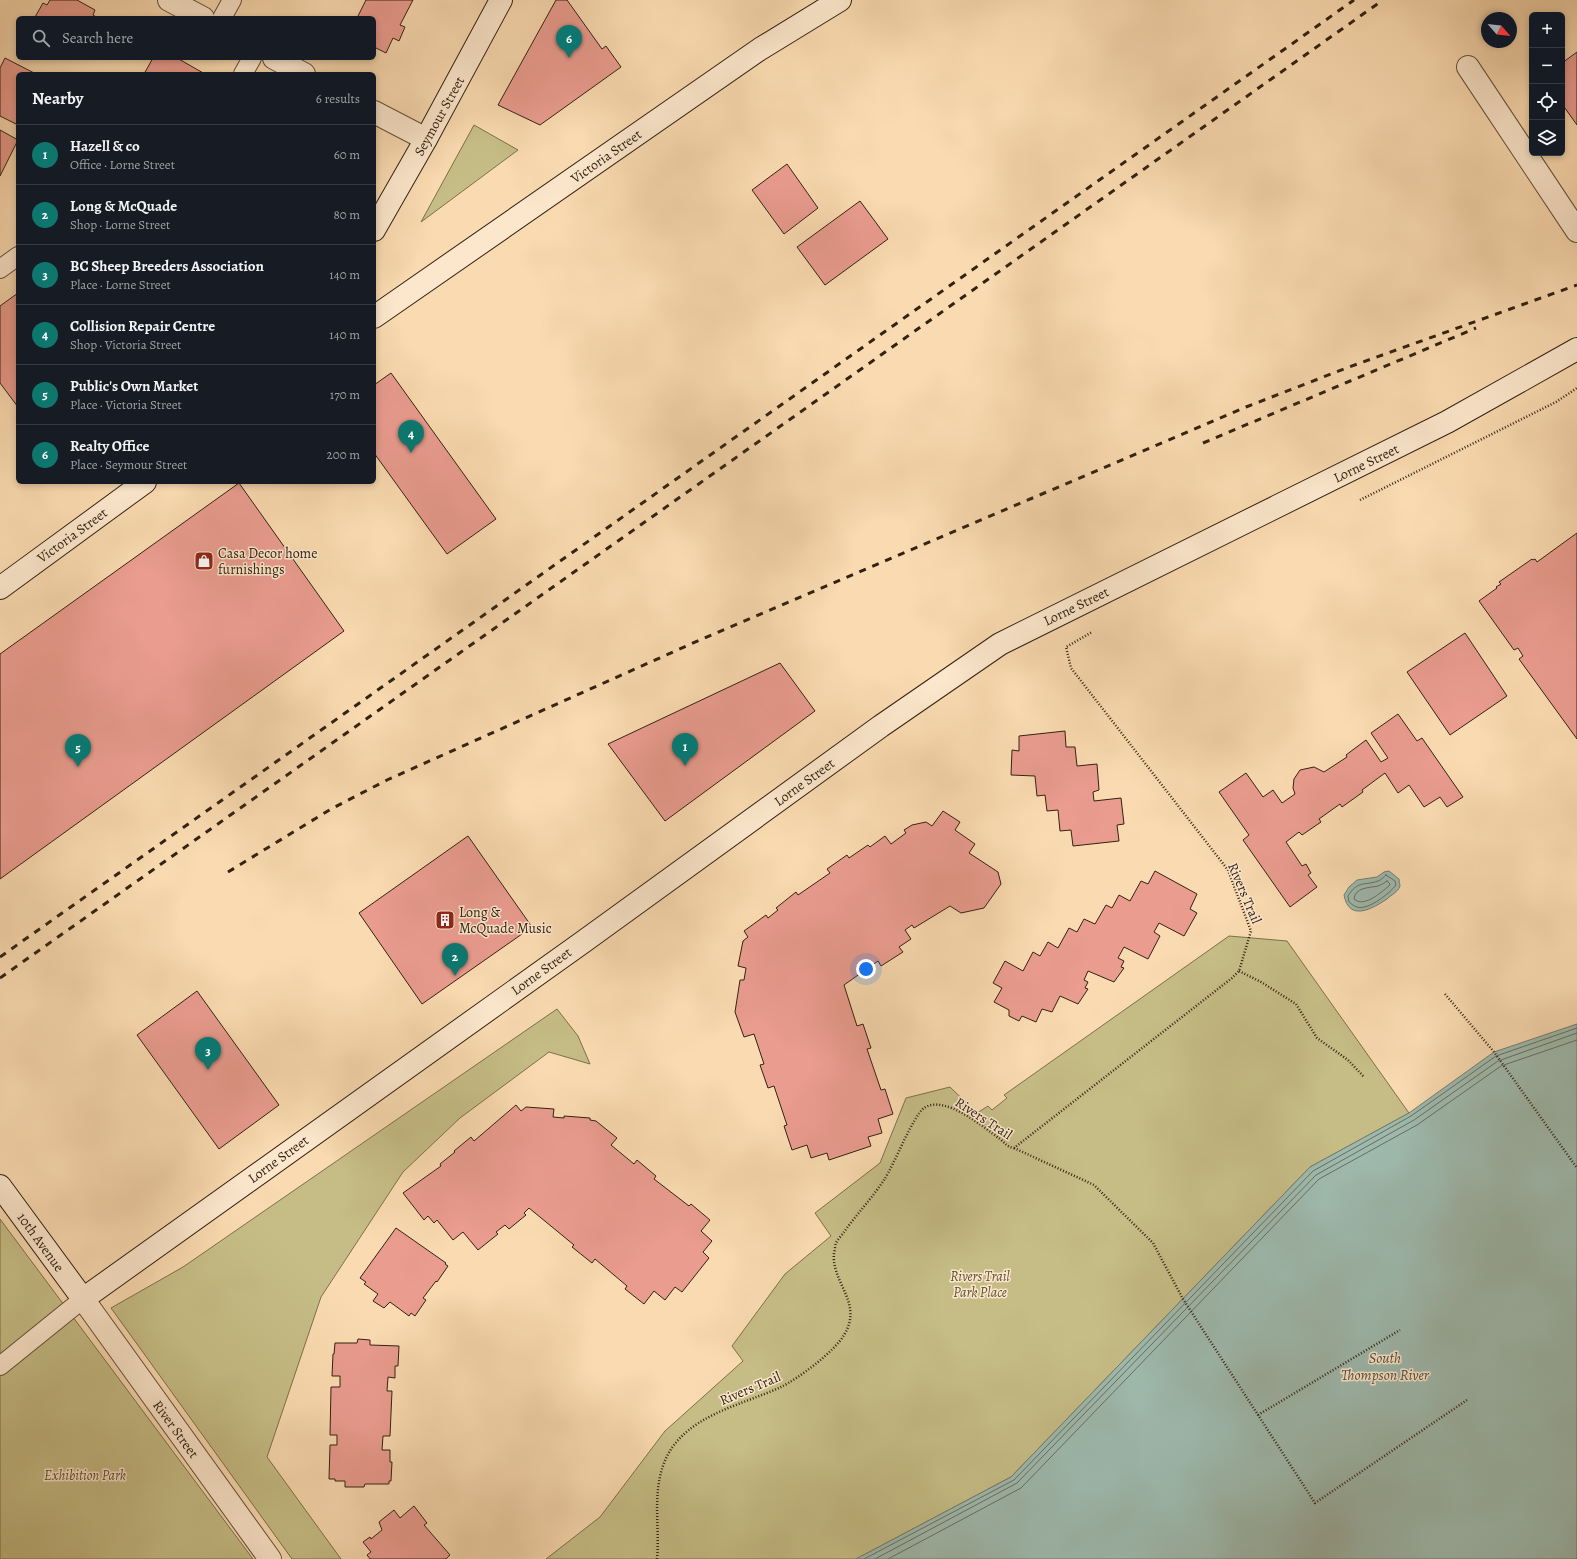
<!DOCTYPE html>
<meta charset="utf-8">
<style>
body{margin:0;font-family:Alegreya,serif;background:#20242c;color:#f1f3f6}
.controls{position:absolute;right:12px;top:12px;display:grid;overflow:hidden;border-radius:6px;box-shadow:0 2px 6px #0003}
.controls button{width:36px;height:36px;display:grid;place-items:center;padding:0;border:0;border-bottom:1px solid #363941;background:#171b24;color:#f1f3f6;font:20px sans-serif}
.compass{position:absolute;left:1481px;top:12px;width:36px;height:36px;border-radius:50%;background:#171b24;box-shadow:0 2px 6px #0003;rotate:118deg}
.you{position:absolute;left:866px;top:969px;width:14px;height:14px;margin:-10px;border:3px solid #fff;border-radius:50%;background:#1a73e8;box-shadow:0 0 0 6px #1a73e833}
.badge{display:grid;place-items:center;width:26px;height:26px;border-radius:50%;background:#0f766e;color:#fff;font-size:13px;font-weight:700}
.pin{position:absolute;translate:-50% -33px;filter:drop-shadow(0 1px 2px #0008)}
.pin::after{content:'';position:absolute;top:21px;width:14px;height:12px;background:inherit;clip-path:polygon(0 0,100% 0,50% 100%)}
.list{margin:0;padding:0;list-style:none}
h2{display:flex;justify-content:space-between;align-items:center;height:52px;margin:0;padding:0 16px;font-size:17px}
h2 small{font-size:13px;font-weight:400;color:#9ea1a6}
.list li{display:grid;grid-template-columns:26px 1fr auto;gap:12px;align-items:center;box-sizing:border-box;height:60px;padding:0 16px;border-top:1px solid #363941}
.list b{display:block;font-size:15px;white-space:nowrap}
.list p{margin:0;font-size:13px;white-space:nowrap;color:#9ea1a6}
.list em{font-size:13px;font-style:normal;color:#9ea1a6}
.icon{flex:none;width:22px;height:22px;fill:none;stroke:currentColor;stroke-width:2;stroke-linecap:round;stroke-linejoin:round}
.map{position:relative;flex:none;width:1577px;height:1559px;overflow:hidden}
.search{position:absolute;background:#171b24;box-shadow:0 2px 6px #0003;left:16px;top:16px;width:360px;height:44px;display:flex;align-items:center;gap:10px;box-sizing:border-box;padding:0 14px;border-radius:6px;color:#9ea1a6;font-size:15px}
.panel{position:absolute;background:#171b24;box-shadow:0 2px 6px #0003;left:16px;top:72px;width:360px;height:412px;border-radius:6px}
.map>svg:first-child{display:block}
</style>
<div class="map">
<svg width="1577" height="1559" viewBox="0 0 1577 1559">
<rect width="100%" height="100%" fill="#fadab0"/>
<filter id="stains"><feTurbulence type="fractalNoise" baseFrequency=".005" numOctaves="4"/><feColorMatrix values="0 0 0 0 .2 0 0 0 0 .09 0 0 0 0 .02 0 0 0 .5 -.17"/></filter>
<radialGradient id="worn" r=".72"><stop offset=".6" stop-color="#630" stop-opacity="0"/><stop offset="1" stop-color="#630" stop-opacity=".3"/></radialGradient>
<g fill="#c6bd86" stroke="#7c704c">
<polygon points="474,125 518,150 421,222"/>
<polygon points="1229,936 1287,941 1409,1113 1310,1167 1011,1477 856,1559 546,1559 600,1517 665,1431 743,1361 732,1346 785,1274 831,1236 815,1213 880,1163 906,1098 950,1087 977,1113 988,1106 992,1110 1007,1098 1004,1095"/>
<polygon points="557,1009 578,1036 590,1064 549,1052 460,1118 403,1172 321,1297 267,1457 341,1559 292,1559 111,1308 183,1267"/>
<polygon points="0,1219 253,1559 0,1559"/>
</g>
<g fill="#9ebaae" stroke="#737d70">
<path d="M1389,871l10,8c0,3 1,5 1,7 -2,6 -9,9 -13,13 -15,10 -38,23 -43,-4l5,-8 8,-7 20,-3 7,-5z"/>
<polygon points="1577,1024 1577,1559 856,1559 1011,1477 1310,1167 1409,1113 1494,1052"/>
</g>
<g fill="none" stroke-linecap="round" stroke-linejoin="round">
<g stroke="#686e60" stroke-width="1">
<path d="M1386,875l9,6 1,4c-5,7 -23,21 -32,22 -6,2 -10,-1 -15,-5l-1,-6c10,-16 16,-10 30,-15 3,-1 6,-4 8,-6z"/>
<path d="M1387,881l3,3 -1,2c-9,7 -25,22 -35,13 1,-12 15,-11 24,-13 3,-1 6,-3 9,-5z"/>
<polyline points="864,1559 1014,1480 1313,1171 1411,1116 1496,1056 1577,1028"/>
<polyline points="875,1559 1017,1483 1316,1175 1414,1120 1498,1061 1577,1033"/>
<polyline points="888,1559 1021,1488 1319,1179 1417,1125 1501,1066 1577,1040"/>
</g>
</g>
<g fill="#ea9c8f" stroke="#322212">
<polygon points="50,0 77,0 95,10 93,15 98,18 35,17 43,3 47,5"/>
<polygon points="366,0 413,0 400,25 405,27 399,41 393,38 386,53 374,47 374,18 357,18"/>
<polygon points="556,0 567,0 602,49 606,46 621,67 540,125 498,105"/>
<polygon points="1577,52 1577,125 1562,104 1562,63"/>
<polygon points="5,58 36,74 18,74 18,125 0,116 0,68"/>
<polygon points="153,58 177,58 205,74 144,74"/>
<polygon points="0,130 18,140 0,176"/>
<polygon points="787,164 818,208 784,234 752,190"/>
<polygon points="860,201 888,239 825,285 797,247"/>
<polygon points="18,293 18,407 0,383 0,306"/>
<polygon points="391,373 496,519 447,554 374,453 374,385"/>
<polygon points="239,483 344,631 0,879 0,654"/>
<polygon points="1577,533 1577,739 1519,659 1523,656 1518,648 1514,650 1479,601 1497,588 1496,587 1501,584 1499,582 1532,559 1533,560 1535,559 1537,562"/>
<polygon points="1465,633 1507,696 1450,735 1407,672"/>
<polygon points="780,663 815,711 665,821 608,744"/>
<polygon points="1398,714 1417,741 1422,738 1463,797 1447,807 1440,797 1424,807 1409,785 1398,793 1385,773 1362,790 1363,792 1342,807 1340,804 1319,819 1321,822 1302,835 1299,832 1286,842 1302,866 1306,864 1311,873 1308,875 1317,887 1290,907 1243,840 1249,835 1219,792 1246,773 1263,797 1273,790 1282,803 1295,794 1293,788 1294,779 1300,770 1314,767 1324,772 1347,757 1346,755 1366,740 1381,762 1388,758 1371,733"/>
<polygon points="1065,731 1066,747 1075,747 1077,766 1097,764 1099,790 1093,792 1094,801 1121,798 1124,824 1117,825 1119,841 1073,846 1071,830 1060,831 1058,810 1047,811 1045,795 1037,796 1035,776 1011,775 1012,750 1019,751 1019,736"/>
<polygon points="943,811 960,822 955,830 975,844 969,853 998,872 1001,884 984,908 961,913 950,906 914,928 912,925 905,930 911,939 899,947 903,952 881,966 878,961 844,985 857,1026 863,1024 871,1048 867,1049 881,1090 885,1089 893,1114 878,1119 882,1133 868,1137 871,1146 829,1160 827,1153 811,1158 807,1145 792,1150 784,1126 787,1125 774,1086 768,1088 760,1065 764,1064 754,1034 744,1037 735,1012 740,980 744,980 746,968 738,966 743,941 748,937 744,931 766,915 768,918 778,910 776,908 796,892 798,895 830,873 827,869 847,855 849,858 868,845 870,847 885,836 891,844 906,833 904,830 912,825 926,822 932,826"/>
<polygon points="468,836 532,927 422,1004 359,913"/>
<polygon points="1155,871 1197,894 1190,909 1197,913 1184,936 1159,923 1154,932 1160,936 1148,959 1124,947 1118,958 1124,961 1121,967 1124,968 1114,982 1088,971 1084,980 1088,982 1085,988 1088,989 1078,1004 1060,996 1052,1012 1042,1009 1036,1022 1022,1016 1019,1021 1009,1016 1009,1010 994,1002 1002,988 993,983 1005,961 1023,971 1033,952 1040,956 1048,942 1058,948 1069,928 1077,932 1084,919 1095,924 1106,905 1112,908 1119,895 1130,901 1141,881 1148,884"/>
<polygon points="197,991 279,1105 219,1149 137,1035"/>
<polygon points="516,1105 521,1111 526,1107 554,1109 553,1117 564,1118 564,1116 590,1118 590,1120 596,1121 617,1138 611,1145 634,1164 637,1160 656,1176 654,1179 689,1206 691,1204 710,1220 701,1231 712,1241 703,1252 709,1258 682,1292 675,1287 665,1300 654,1291 644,1304 625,1289 627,1286 595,1259 592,1263 572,1247 574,1245 529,1208 524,1213 526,1215 509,1229 505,1225 496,1232 498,1234 478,1250 463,1232 453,1240 437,1220 434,1223 428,1216 424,1220 403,1193 441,1166 440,1164 455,1152 454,1151 471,1137 474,1141"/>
<polygon points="396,1228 446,1263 445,1264 448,1266 437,1282 436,1281 423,1298 426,1300 415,1316 411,1313 409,1316 390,1302 384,1308 373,1301 378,1294 364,1284 366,1282 360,1278"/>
<polygon points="358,1339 370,1340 370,1345 399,1346 398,1366 395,1366 395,1378 388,1377 387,1391 392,1391 390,1436 383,1436 382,1450 390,1450 390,1462 392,1462 391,1481 389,1481 389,1484 365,1484 364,1487 345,1487 345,1481 335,1481 335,1479 329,1479 330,1445 337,1445 337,1435 330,1435 331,1387 340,1387 340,1376 332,1376 333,1354 334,1354 335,1343 357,1343"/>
<polygon points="414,1506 427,1523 424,1525 450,1555 446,1559 370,1559 367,1555 371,1552 363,1542 370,1537 371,1539 382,1530 379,1522 394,1510 400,1518"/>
</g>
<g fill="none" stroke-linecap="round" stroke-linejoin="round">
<defs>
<g id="lane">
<polyline points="222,18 232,0"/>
<polyline points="243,74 252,58"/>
<polyline points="0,269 18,256"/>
<polyline points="0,1366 83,1299"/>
</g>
<g id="street">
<polyline points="169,0 203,18"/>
<polyline points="274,58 304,74"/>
<polyline points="1468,67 1577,231"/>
<polyline points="374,112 426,139"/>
<polyline points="83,1299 270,1559"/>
</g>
<g id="secondary">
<polyline points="374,230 426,139 501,0"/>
<polyline points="374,317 760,49 840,0"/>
<polyline points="0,588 145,482"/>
<polyline points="0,1186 83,1299 583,942 881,726 1000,644 1447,422 1577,349"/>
</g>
</defs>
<use href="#lane" stroke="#64503a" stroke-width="20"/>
<use href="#street" stroke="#64503a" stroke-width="24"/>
<use href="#secondary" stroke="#322212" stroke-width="24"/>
<g stroke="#322212" stroke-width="2.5" stroke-dasharray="1 2" stroke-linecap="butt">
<polyline points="1360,500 1556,402 1577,388"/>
<polyline points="1239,971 1261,982 1296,1004 1317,1038 1348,1060 1364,1077"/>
<polyline points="1445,994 1494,1052 1577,1168"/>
<polyline points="1014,1148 1094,1185 1153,1243 1183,1299 1315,1503 1467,1400"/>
<polyline points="1258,1415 1400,1330"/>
<path d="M657,1559c3,-31 -5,-65 7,-96 18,-47 76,-57 117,-76 18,-9 53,-35 63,-52 20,-32 -13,-52 -10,-82 1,-3 1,-7 2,-10 2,-4 6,-8 8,-11 13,-18 28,-34 40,-52 10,-15 29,-64 40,-72 21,-14 59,19 76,31 5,4 7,8 14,9l218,-170 7,-7 12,-40 -23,-61 -157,-202 -5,-21 26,-15"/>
</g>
<use href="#lane" stroke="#fce7cc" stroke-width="18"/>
<use href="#street" stroke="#fce7cc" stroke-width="22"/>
<use href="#secondary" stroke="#fce7cc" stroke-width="22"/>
<g stroke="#322212" stroke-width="3" stroke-dasharray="7 7" stroke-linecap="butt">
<polyline points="1203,443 1476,328"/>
<polyline points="228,872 331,809 387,780 702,639 1246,407 1349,367 1577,285"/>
<polyline points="0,957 1354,0"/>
<polyline points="0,978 1383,0"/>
</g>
</g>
<defs>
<symbol id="shop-square" viewBox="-11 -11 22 22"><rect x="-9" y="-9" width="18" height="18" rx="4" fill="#8f2418" stroke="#fce7cc"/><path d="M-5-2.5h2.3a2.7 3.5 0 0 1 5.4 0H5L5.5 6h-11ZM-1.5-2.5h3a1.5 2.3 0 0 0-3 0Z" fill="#fff"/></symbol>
<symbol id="building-square" viewBox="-11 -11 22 22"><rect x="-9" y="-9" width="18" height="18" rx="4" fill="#8f2418" stroke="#fce7cc"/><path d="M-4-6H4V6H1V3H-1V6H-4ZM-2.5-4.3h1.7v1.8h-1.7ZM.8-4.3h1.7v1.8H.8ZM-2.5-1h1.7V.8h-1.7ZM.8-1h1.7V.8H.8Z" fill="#fff"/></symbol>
</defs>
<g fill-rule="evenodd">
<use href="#shop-square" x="193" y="550" width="22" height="22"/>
<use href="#building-square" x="434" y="909" width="22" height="22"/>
</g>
<g text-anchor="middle" stroke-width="3" stroke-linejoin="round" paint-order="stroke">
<g font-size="14" fill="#322212" stroke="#fce7cc">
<text transform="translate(439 116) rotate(-61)" y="5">Seymour Street</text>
<text transform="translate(606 156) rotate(-35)" y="5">Victoria Street</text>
<text transform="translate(1366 463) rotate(-26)" y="5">Lorne Street</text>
<text transform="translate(72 535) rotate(-36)" y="5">Victoria Street</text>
<text transform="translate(1076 606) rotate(-26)" y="5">Lorne Street</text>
<text transform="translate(804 782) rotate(-36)" y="5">Lorne Street</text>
<text transform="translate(1245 893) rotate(67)" y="5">Rivers Trail</text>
<text transform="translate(541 971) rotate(-36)" y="5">Lorne Street</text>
<text transform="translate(984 1118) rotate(33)" y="5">Rivers Trail</text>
<text transform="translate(278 1159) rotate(-36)" y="5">Lorne Street</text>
<text transform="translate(41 1242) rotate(54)" y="5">10th Avenue</text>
<text transform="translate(750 1388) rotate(-23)" y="5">Rivers Trail</text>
<text transform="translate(176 1429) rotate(54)" y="5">River Street</text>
</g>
<g font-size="14" fill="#322212" stroke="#fce7cc" text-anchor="start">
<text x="218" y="558">Casa Decor home<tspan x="218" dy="16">furnishings</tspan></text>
<text x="459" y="917">Long &amp;<tspan x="459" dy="16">McQuade Music</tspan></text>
</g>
<g font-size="14" font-style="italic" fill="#5e5035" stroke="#fce7cc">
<text x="980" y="1281">Rivers Trail<tspan x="980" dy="16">Park Place</tspan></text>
<text x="85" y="1480">Exhibition Park</text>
</g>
<g font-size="15" font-style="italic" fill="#525041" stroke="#fce7cc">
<text x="1385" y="1363">South<tspan x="1385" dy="17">Thompson River</tspan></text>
</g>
</g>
<rect width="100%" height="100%" filter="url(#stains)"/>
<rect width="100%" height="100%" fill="url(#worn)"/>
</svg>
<div class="controls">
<button>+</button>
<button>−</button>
<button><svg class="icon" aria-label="locate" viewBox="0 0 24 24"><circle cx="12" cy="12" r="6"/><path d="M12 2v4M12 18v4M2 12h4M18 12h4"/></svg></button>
<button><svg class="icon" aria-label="layers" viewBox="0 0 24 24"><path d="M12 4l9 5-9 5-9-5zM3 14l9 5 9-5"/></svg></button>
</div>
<svg class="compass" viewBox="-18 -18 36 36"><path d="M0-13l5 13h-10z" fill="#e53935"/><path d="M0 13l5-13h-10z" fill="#9ea1a6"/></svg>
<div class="you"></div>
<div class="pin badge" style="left:685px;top:766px">1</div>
<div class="pin badge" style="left:455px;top:976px">2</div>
<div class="pin badge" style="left:208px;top:1070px">3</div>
<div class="pin badge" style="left:411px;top:453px">4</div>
<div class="pin badge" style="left:78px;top:767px">5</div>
<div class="pin badge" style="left:569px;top:58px">6</div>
<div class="search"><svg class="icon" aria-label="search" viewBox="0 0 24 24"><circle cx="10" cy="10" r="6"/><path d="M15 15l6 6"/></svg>Search here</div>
<section class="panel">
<h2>Nearby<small>6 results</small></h2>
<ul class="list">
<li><span class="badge">1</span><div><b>Hazell &amp; co</b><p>Office · Lorne Street</p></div><em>60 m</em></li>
<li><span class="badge">2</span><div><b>Long &amp; McQuade</b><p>Shop · Lorne Street</p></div><em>80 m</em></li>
<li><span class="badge">3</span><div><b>BC Sheep Breeders Association</b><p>Place · Lorne Street</p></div><em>140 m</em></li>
<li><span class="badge">4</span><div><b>Collision Repair Centre</b><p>Shop · Victoria Street</p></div><em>140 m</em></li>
<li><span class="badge">5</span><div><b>Public's Own Market</b><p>Place · Victoria Street</p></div><em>170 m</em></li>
<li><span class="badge">6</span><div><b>Realty Office</b><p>Place · Seymour Street</p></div><em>200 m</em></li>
</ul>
</section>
</div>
